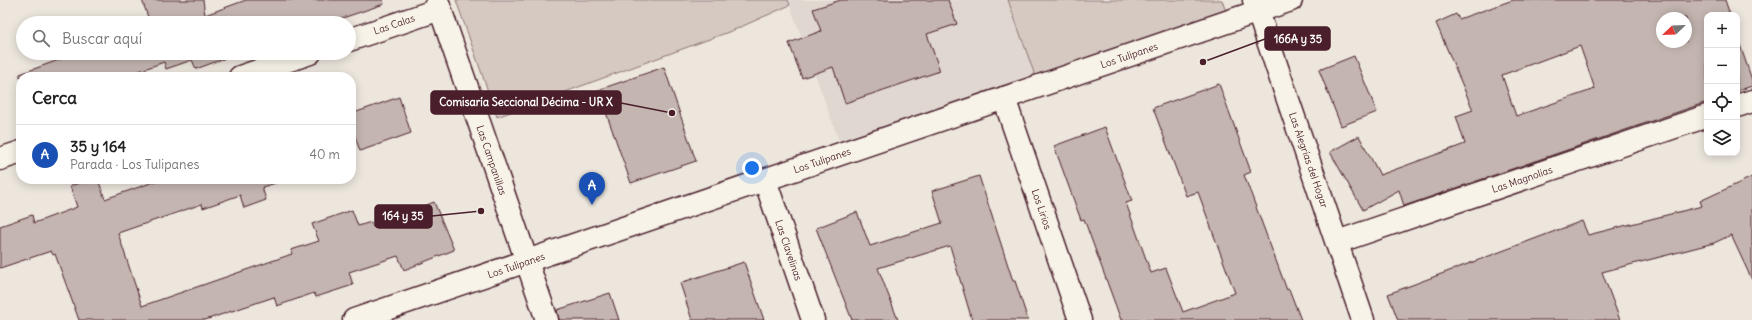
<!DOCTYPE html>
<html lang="es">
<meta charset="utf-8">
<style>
body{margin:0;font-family:Delius,sans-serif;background:#f6f6f6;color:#222}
.controls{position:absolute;right:12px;top:12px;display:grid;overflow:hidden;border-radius:8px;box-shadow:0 2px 10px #0003}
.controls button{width:36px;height:36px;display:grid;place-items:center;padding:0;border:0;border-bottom:1px solid #e0e0e0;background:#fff;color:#222;font:20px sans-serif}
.compass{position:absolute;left:1656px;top:12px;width:36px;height:36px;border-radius:50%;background:#fff;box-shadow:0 2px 10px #0003;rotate:247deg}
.you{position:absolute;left:752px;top:168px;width:14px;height:14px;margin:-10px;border:3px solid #fff;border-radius:50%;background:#1a73e8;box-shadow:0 0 0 6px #1a73e833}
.badge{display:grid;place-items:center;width:26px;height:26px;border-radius:50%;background:#d1495b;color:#fff;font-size:13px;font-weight:700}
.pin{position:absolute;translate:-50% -33px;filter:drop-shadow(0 1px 2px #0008)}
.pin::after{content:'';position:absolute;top:21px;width:14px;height:12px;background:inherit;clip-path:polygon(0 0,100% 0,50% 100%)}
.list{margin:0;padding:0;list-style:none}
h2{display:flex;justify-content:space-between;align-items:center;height:52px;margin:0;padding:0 16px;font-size:17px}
h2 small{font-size:13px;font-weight:400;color:#767676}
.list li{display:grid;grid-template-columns:26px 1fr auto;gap:12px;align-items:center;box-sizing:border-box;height:60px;padding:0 16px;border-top:1px solid #e0e0e0}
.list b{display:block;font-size:15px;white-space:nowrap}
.list p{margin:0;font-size:13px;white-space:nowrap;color:#767676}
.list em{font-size:13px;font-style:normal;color:#767676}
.icon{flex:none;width:22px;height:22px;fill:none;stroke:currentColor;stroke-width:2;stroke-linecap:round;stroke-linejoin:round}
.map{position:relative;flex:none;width:1752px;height:320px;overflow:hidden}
.search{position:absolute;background:#fff;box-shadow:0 2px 10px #0003;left:16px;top:16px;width:340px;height:44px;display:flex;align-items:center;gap:10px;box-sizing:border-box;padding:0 14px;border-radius:22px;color:#767676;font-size:15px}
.panel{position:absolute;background:#fff;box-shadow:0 2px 10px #0003;left:16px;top:72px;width:340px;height:112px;border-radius:16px}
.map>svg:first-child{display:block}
</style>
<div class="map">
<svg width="1752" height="320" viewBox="0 0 1752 320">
<rect width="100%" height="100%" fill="#ece6dd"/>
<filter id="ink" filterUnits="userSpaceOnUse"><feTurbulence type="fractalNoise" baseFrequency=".025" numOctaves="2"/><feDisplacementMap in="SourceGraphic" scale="8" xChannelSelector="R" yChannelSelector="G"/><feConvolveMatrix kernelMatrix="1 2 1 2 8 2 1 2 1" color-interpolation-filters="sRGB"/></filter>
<g filter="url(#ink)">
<polygon fill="#e0d7d0" points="788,0 1008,0 1037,81 841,146"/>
<g fill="#d5c9c2" stroke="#907476">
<polygon points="456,0 788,0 790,5 734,30 497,117"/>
<polygon points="1008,0 1222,0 1227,15 1037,81"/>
</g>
<g fill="#c4b5b0" stroke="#4a1f2b" fill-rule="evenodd">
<polygon points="142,0 203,0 205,15 246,0 383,0 384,4 328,23 150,23"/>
<polygon points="841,0 948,0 957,24 927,34 940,71 845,103 833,67 802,78 789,43 821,31 813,9"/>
<path d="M1513,0h212l5,15h-23v87l-303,104 -5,-16 -36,20 -33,-58 29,-16 21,39 85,-31 -9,-28 17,-6 -37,-87 20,-9 3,5zM1662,18h24v24h-24zM1580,46l15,43 -79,27 -14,-41z"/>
<polygon points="1737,36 1752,80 1752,86 1737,91"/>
<polygon points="78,53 239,53 196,69 192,60 166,69 164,62 122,77 20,77 20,74"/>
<polygon points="1354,56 1377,112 1341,126 1319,70"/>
<polygon points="664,67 696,161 631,183 598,90"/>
<polygon points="1219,84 1251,172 1244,175 1287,290 1289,289 1301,320 1121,320 1084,219 1081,220 1054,146 1105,127 1132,201 1126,203 1151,273 1166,268 1183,312 1235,293 1198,192 1186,196 1153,108"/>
<polygon points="399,97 411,133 360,151 351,125 351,114"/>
<polygon points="979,176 1013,281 1015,281 1028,320 972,320 950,246 878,268 898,320 852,320 816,228 857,212 870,246 942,223 932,191"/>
<polygon points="1752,177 1752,280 1731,235 1714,243 1602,272 1620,320 1398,320 1388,294 1582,221 1588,235 1702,206 1700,201"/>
<polygon points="91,179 98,179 105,199 162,179 275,179 276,183 262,187 266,200 244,208 240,195 203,208 202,204 118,233 142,306 292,254 291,250 319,241 312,224 352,210 358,226 371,222 373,227 434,202 454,250 404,270 398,256 349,272 353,285 316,297 314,293 277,306 274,297 205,320 79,320 55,254 53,255 51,251 0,268 0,226 32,215 34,223 77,207 70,186"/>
<polygon points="744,262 764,320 692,320 680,283"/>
<polygon points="610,293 619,320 559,320 557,310"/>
</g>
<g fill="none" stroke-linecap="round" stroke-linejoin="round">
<defs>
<g id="street">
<polyline points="437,0 547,320"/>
<polyline points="1254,0 1363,320"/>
<polyline points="349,40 440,9"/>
<polyline points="240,77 310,53"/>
<polyline points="1004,98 1080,320"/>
<polyline points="1737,106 1752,101"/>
<polyline points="0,159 21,152"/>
<polyline points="765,180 813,320"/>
<polyline points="1337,242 1707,116"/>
<polyline points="354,320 1291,0"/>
</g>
</defs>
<use href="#street" stroke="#4a1f2b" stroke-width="25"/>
<use href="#street" stroke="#f7f3e8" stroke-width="22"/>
</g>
</g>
<g text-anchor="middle" stroke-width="3" stroke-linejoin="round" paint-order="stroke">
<g font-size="10" fill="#4a1f2b" stroke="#f7f3e8">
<text transform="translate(394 24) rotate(-19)" y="4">Las Calas</text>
<text transform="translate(1129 55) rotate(-19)" y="4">Los Tulipanes</text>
<text transform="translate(492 160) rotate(71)" y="4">Las Campanillas</text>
<text transform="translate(822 160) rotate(-19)" y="4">Los Tulipanes</text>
<text transform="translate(1309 160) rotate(71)" y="4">Las Alegrías del Hogar</text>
<text transform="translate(1522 179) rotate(-19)" y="4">Las Magnolias</text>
<text transform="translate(1042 209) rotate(71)" y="4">Los Lirios</text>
<text transform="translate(789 250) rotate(71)" y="4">Las Clavelinas</text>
<text transform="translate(516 265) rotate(-19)" y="4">Los Tulipanes</text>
</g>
</g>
<path fill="none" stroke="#4a1f2b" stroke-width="1.5" d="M1203 62L1265 39M672 113L621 103M481 211L432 216"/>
<g fill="#4a1f2b" stroke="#f7f3e8" stroke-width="1.5">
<circle cx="1203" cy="62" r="4"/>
<circle cx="672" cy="113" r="4"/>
<circle cx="481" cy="211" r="4"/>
</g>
<g fill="#4a1f2b" stroke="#4a1f2b" stroke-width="1.5">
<rect x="1265" y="27" width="65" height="23" rx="4"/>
<rect x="431" y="91" width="190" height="23" rx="4"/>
<rect x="375" y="205" width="57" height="23" rx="4"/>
</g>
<g font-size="11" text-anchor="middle" font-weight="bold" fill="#fff">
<text x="1298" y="43">166A y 35</text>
<text x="526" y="106">Comisaría Seccional Décima - UR X</text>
<text x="403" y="220">164 y 35</text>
</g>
</svg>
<div class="controls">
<button>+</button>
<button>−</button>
<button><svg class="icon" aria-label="locate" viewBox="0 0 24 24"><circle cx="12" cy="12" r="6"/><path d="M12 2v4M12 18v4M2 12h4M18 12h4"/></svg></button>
<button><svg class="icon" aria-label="layers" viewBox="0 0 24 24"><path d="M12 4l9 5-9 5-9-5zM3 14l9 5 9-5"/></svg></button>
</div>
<svg class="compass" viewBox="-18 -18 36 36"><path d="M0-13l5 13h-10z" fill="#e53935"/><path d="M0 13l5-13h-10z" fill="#767676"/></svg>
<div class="you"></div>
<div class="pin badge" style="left:592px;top:205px;background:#1a4fb4">A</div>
<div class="search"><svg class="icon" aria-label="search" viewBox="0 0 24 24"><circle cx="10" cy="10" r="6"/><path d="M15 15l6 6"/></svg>Buscar aquí</div>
<section class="panel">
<h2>Cerca<small></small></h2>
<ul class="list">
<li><span class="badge" style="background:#1a4fb4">A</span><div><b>35 y 164</b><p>Parada · Los Tulipanes</p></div><em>40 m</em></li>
</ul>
</section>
</div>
